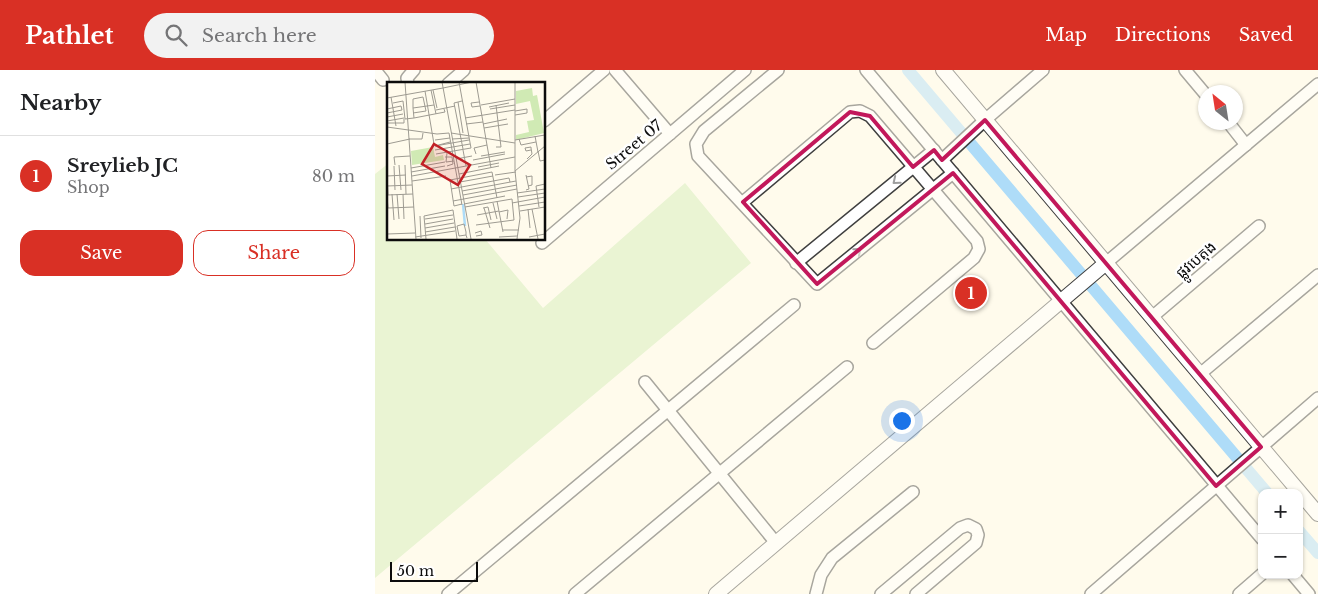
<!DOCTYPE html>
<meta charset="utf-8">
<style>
body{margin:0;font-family:"Libre Baskerville","Noto Sans Khmer",serif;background:#f2f2f2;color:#202124}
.controls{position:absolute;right:15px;bottom:15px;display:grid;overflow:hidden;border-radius:10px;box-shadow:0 1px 4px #0004}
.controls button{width:45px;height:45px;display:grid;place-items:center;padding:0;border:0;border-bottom:1px solid #e0e0e0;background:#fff;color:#202124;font:25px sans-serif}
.compass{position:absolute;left:823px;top:15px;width:45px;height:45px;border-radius:50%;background:#fff;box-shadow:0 1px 4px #0004;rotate:330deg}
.scale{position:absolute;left:15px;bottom:12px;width:88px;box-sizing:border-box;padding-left:5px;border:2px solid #0c0c0c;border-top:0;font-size:14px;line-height:18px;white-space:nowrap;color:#0c0c0c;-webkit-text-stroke:4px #fff;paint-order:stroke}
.you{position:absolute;left:526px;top:350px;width:18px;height:18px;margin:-12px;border:4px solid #fff;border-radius:50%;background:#1a73e8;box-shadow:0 0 0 8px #1a73e833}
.badge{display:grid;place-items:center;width:32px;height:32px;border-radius:50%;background:#d93025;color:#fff;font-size:16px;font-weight:700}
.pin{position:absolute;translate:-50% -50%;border:2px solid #fff;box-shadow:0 1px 5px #0006}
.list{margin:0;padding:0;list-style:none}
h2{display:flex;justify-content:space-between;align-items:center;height:65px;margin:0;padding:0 20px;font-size:21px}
h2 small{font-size:16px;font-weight:400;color:#757577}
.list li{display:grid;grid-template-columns:32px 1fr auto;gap:15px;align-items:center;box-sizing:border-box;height:80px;padding:0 20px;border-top:1px solid #e0e0e0}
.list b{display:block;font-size:19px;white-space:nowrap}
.list p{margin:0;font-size:16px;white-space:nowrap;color:#757577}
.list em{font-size:16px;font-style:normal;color:#757577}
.actions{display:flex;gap:10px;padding:15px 20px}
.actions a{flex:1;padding:11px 0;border:1px solid #d93025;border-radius:15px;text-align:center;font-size:18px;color:#d93025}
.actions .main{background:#d93025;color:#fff}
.icon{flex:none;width:28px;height:28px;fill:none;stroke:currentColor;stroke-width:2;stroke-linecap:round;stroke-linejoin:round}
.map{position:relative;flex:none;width:943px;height:524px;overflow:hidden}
header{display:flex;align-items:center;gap:30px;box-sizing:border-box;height:70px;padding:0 25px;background:#d93025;color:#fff}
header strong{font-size:24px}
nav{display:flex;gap:28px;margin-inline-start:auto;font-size:18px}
.search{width:350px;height:45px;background:#f2f2f2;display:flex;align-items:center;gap:12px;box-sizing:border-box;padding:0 18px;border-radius:28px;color:#757577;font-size:19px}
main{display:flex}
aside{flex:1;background:#fff}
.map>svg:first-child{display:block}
</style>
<header>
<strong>Pathlet</strong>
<div class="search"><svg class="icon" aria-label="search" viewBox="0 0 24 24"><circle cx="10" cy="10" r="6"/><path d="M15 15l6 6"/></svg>Search here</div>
<nav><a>Map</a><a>Directions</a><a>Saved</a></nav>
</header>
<main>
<aside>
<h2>Nearby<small></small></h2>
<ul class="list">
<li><span class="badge">1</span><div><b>Sreylieb JC</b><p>Shop</p></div><em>80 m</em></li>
</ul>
<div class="actions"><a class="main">Save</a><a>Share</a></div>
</aside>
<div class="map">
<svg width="943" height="524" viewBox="0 0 943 524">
<rect width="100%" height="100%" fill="#fffbec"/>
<polygon fill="#d0eab4" points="14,93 14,169 110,169 168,238 310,113 376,193 0,508 0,104"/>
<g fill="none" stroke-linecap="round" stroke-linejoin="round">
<g stroke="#aedcf8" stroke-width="12">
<polyline points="533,0 892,423"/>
<polyline points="924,461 943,483"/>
</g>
<defs>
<g id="minor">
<polyline points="0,0 8,10"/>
<polyline points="240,0 295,64"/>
<polyline points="403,0 329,61 321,74 323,86 442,214 578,103"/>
<polyline points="491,0 887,469"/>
<polyline points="810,0 831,25"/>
<polyline points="33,14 32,8 39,0"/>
<polyline points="73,14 89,0"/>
<polyline points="169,51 229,0"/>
<polyline points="853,52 871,75"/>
<polyline points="567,90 610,50 668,0"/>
<polyline points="368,132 475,42 485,41 495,46 602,171 604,179 599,188 498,273"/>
<polyline points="167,173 370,0"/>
<polyline points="421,193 559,80"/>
<polyline points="731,193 943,14"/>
<polyline points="777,247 884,156"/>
<polyline points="825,304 943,205"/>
<polyline points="270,312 401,473"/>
<polyline points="918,505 934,524"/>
<polyline points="73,524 419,235"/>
<polyline points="200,524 472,297"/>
<polyline points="441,524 446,505 457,488 538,422"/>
<polyline points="506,524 585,458 593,455 601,459 603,465 601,473 541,524"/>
<polyline points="716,524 943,328"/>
<polyline points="864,524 887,504"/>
</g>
<g id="tertiary">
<polyline points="568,0 943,444"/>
<polyline points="341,524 731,193"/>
</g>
</defs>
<use href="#minor" stroke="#3f3f3f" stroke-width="14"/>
<use href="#tertiary" stroke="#3f3f3f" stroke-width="16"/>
<use href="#minor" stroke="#fff" stroke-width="11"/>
<use href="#tertiary" stroke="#fff" stroke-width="14"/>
</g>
<defs><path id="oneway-chevron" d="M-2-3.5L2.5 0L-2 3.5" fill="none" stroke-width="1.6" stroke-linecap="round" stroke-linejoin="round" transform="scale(1.25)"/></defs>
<g stroke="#9e9e9e">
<use href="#oneway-chevron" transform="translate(521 111) rotate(141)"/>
<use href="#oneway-chevron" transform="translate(483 181) rotate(-40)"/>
</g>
<path d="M0 0H943V524H0ZM475,42l20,4 43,51 21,-17 8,10 43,-40 276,327 -45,39 -263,-313 -136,111 -74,-82z" fill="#fffbec" fill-opacity=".55" fill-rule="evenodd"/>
<path fill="none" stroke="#c2185b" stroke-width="4" stroke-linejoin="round" d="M475,42l20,4 43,51 21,-17 8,10 43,-40 276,327 -45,39 -263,-313 -136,111 -74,-82z"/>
<g text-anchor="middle" stroke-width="5" stroke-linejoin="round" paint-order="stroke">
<g font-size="15" fill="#0c0c0c" stroke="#fff">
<text transform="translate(259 75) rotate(-40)" y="5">Street 07</text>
<text transform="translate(821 190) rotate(-41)" y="5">ផ្លូវបេតុង</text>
</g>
</g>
<g transform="translate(12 12)">
<rect width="158" height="158" fill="#fffbec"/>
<path d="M145,6l1,8 4,-1 7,38 -28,7v-5l13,-3 -2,-11 7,-1 -4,-19 -14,3v-13zM46,65l2,10 8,-2 1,5 -32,5 -1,-14z" fill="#d0eab4"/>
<path fill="none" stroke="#aedcf8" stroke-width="2.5" d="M76,122l2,22"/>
<path fill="none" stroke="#9e9b92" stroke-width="1" d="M18,0l11,157M55,0l29,157M89,0l15,86M128,0v89l5,47 -3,21M56,6l29,-6M44,8l5,24M46,8l4,18M38,9l9,53M4,15l5,29M0,16l56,-10M75,19l-8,2 9,46M71,20l5,31M92,20l-8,1 1,4 8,-1M6,21l10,-2 2,18 9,-1 -1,-10v-9l10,-2 3,14 -13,2M94,23l34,-6M102,25l20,-4M26,26l21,-3M0,27l14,-3 1,4M103,27l25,-4M49,28l19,-4M0,31l15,-3M128,33l12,-2v-4l-12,2M0,35l16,-3M27,36l31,-6 -1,-3M78,36l50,-8M0,39l17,-3M0,41h17v-4M79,42l17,-2M96,42l24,-5M0,45l50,7 12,-1M97,46l24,-4M62,51l13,72M64,51l64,10M148,54l3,16M22,57h13l1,-6M65,57l17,-1M132,57l2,6 15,-3M48,58l15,-2M128,58l30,-5M63,60l-15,4 34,-6M0,62l23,-5M109,65h5l-5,-42M48,68l35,-6M76,68l3,16M151,69l2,10 5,-1M60,71l-1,9 8,-1M49,72l35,-6 -12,-66M89,72l-2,-6 13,-3M94,74l24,-4M58,75h7l1,7 -6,2M69,77l16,-3M140,77l5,-5 -1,-6v-1l-6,1 1,3 5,-1M86,78l32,-6M8,83l-1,-8 16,-1M12,83l2,25M18,83l1,29M7,84l1,24M91,85l21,-4M24,86l34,-6M128,89l30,-25M24,90l34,-6M0,92l1,21M72,92l40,-8M108,93l21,-3M139,93l3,14 -3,1M0,94l19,-1M25,94l103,-19M139,95l6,-1v9l-4,1M25,99l34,-5M73,100l33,-6M0,104l25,-1M64,107l58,-11 1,4M75,109l54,-10M130,111l28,-4M5,112l2,26M10,112l2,25M16,112l1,25M0,113l26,-1M76,113l54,-10M0,114l1,12 26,-1M131,115l27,-4M66,119l64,-12M110,119l6,31M106,121l4,16M125,121l33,-6M75,122l-8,2 -4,-26 42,-8 5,26M77,122l41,-8M132,124l26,-4M78,125l47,-8 2,21M152,125l-3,-21 9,-2M96,126l5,-1 3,13M97,126l6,20M141,127l2,19M145,127l6,30M133,129l25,-4M112,130l9,-2 -1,9M90,133l22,-4M33,134l1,22M38,137l28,-4M38,142l28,-5M89,143l38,-5M38,146l29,-5M116,148h16M38,150l30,-5M88,151l6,-2 1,4 -6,1M0,152l28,-1M79,153l-7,1 -2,-10 7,-2 2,8v3l1,3M28,155l40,-6M112,155l18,-1M142,155l16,-3M39,157l-2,-23 29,-6 4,29"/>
<path fill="#c12026" fill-opacity="0.15" stroke="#c12026" stroke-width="2.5" d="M47,62l36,21 -12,20 -36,-21z"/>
<rect width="158" height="158" fill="none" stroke="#0c0c0c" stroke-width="2.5"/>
</g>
</svg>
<div class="controls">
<button>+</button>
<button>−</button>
</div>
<svg class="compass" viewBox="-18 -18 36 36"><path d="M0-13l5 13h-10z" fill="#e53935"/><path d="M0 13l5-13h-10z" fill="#757577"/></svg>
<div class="scale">50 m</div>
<div class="you"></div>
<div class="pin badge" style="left:596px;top:223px">1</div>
</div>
</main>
